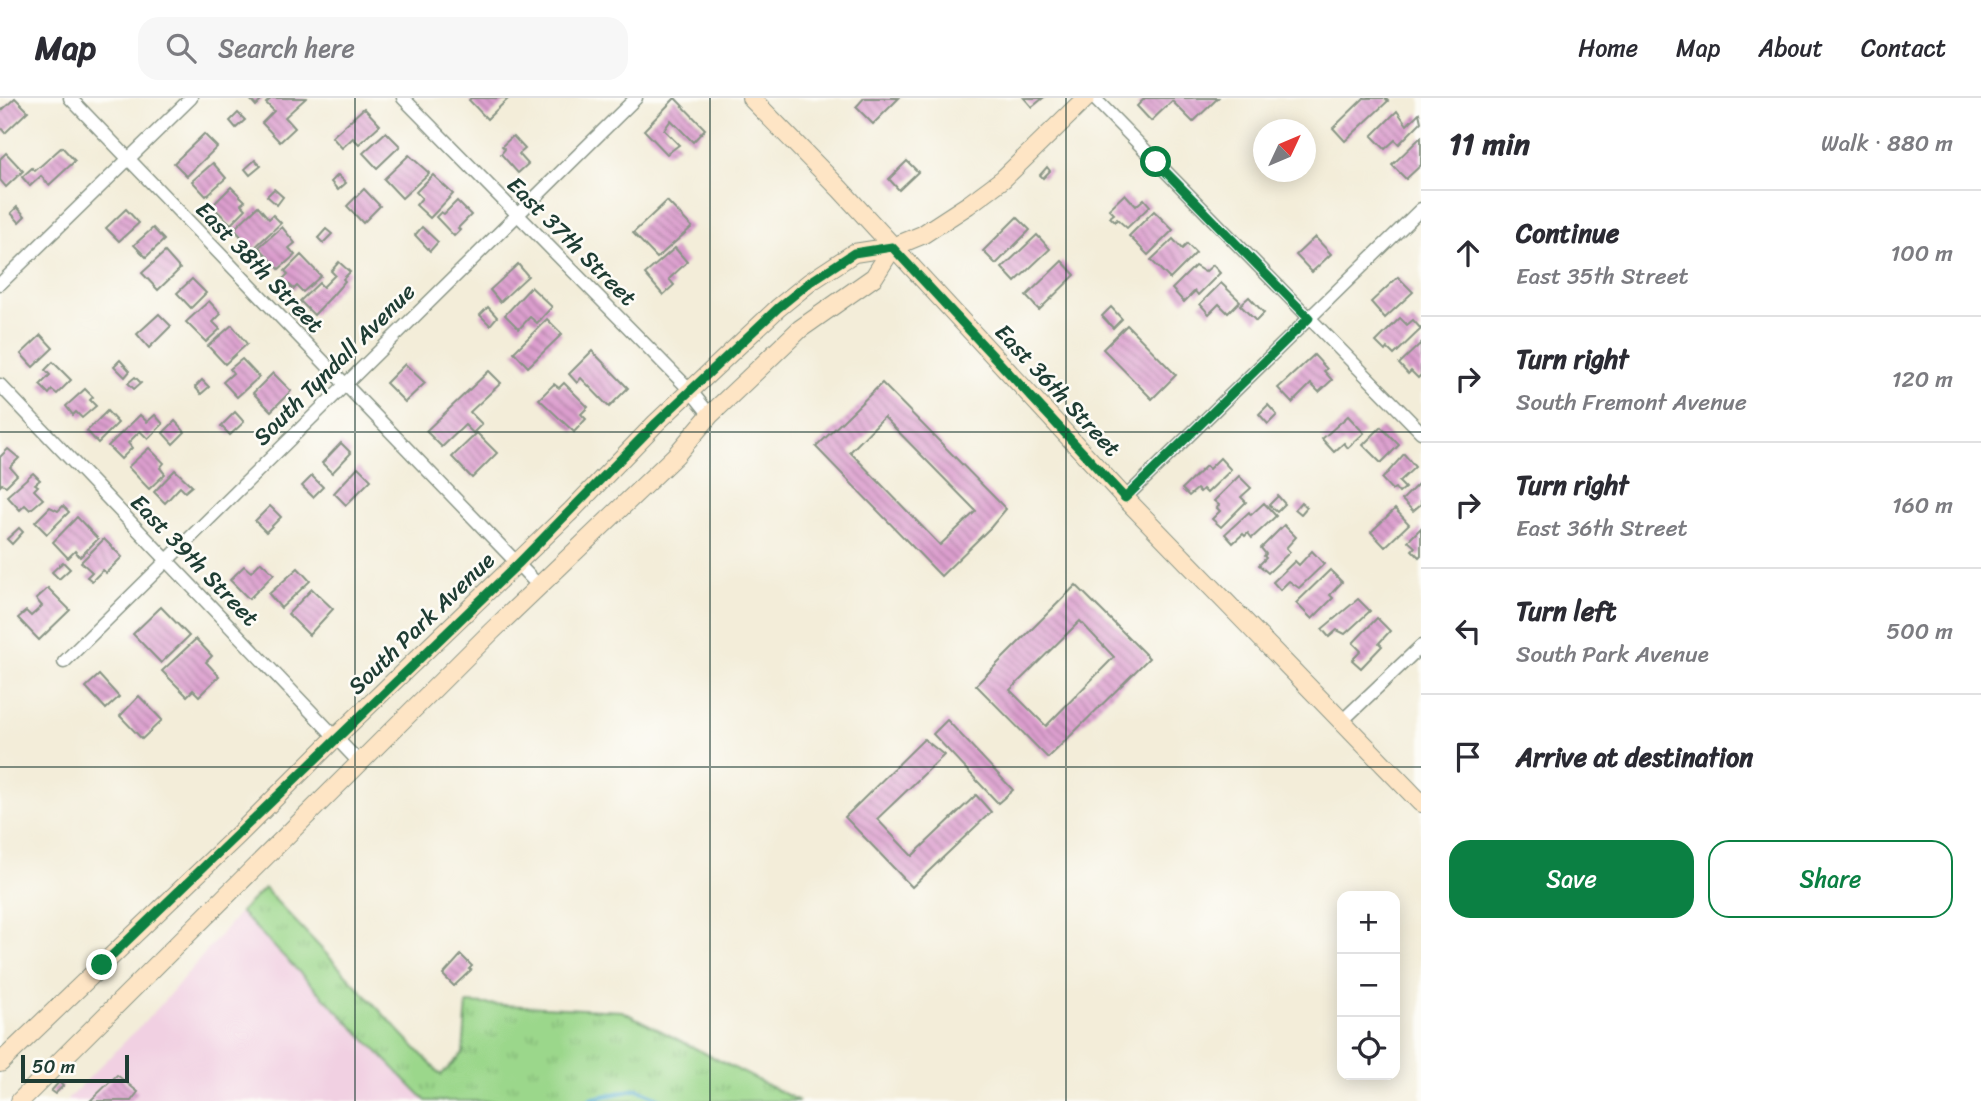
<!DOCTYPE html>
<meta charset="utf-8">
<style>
body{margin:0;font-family:Sriracha,sans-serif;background:#f7f7f7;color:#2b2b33}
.controls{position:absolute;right:21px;bottom:21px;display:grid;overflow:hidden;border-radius:14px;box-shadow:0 4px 18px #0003}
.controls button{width:63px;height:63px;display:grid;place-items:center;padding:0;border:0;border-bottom:2px solid #e1e1e2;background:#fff;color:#2b2b33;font:35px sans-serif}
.compass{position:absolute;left:1253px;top:21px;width:63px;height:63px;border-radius:50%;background:#fff;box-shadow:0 4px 18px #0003;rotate:46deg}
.scale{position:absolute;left:21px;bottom:18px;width:108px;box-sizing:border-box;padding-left:7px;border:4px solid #1f3d34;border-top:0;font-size:19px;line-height:24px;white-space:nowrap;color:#1f3d34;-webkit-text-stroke:5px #fdfcf7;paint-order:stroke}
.stop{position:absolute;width:21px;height:21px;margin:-16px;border:5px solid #0b8043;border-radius:50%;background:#fff}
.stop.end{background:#0b8043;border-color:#fff;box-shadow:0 2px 7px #0008}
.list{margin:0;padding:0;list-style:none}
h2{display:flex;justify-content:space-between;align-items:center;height:91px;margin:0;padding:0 28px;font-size:30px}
h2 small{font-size:23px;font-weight:400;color:#7c7c81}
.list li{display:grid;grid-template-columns:46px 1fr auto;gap:21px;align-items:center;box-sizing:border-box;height:126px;padding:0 28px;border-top:2px solid #e1e1e2}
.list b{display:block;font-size:26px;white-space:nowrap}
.list p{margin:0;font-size:23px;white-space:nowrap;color:#7c7c81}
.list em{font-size:23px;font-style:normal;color:#7c7c81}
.actions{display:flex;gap:14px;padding:21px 28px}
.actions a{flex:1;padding:16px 0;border:2px solid #0b8043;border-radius:21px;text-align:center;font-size:24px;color:#0b8043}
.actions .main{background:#0b8043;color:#fff}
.icon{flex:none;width:38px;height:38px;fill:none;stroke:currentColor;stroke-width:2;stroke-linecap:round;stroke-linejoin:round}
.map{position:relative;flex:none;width:1421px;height:1003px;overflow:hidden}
header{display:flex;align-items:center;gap:42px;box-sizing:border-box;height:98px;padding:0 35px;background:#fff;border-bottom:2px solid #e1e1e2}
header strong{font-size:33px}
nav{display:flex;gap:38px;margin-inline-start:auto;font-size:24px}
.search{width:490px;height:63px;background:#f7f7f7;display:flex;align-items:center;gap:18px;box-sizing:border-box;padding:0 24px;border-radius:21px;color:#7c7c81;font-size:26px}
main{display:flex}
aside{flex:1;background:#fff}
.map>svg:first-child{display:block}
</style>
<header>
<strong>Map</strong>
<div class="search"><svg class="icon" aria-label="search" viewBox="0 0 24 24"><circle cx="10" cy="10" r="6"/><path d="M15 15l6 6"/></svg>Search here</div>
<nav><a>Home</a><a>Map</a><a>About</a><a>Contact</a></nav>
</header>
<main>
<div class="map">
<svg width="1421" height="1003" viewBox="0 0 1421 1003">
<defs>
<pattern id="park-tufts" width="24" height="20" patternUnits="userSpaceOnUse" patternTransform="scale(1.75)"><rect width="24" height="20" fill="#9bd78b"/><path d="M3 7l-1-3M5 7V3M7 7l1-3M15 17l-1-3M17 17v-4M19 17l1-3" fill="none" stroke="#85b979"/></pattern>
<pattern id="building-back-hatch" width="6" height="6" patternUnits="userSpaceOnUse" patternTransform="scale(1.75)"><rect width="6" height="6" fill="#dc9ece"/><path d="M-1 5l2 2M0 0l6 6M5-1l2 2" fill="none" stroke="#b282a8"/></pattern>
</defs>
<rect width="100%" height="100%" fill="#fdfcf7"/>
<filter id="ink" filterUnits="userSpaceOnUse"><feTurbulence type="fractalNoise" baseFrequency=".0143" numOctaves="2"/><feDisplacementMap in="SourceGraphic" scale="14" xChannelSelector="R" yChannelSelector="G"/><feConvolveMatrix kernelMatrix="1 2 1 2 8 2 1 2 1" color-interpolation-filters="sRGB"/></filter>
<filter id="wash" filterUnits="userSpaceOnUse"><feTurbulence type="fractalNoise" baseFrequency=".00686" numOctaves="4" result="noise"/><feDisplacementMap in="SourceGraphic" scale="28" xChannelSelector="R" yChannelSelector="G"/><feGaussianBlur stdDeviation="1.57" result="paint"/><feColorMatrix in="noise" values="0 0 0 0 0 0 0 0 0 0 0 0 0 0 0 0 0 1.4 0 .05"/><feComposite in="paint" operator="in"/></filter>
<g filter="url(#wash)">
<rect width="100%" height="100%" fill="#f3edd9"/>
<polygon fill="#f1d0e2" points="240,814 426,1003 66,1003 157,911"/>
<polygon fill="url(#park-tufts)" stroke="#5d8a60" stroke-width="2" points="264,790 441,977 463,955 467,905 622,913 799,1003 426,1003 240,814"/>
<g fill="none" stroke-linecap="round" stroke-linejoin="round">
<polyline stroke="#4ea7cb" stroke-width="4.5" points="591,1003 590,1001 638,991 664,1003"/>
</g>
<g id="blocks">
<g fill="url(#building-back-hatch)" fill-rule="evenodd">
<polygon points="15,0 28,13 5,35 0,29 0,14"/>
<polygon points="249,0 264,0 256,8"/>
<polygon points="272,0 306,0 285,19 295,30 280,44 262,25 274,13 266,5"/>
<polygon points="471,0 509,0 487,21 469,2"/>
<polygon points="675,0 705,31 693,44 671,22 664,32 679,47 667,56 644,32"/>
<polygon points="864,0 899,0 873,26 856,9"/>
<polygon points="1024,0 1043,0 1032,9"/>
<polygon points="1145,0 1218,0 1193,24 1172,3 1151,23 1137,8"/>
<polygon points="1364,0 1385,0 1388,3 1345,43 1333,30"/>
<polygon points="364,10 380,27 359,46 353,40 342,50 332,39"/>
<polygon points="1397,13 1407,27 1419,15 1421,24 1399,46 1395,42 1385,51 1372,38"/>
<polygon points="238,15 245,22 236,30 230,23"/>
<polygon points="386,34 400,48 377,70 363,55"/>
<polygon points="204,36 217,49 187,78 174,65"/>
<polygon points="513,38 525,51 519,56 528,66 518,75 501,56 505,51 502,48"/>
<polygon points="1421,39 1421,67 1406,81 1392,67"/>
<polygon points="62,49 75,63 49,87 41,78 30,88 22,79 32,70 35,73"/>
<polygon points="6,55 23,73 6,89 0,82 0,61"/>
<polygon points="409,57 429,75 402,100 384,81"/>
<polygon points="255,62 261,68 250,77 245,71"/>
<polygon points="907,63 918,74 899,92 889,81"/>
<polygon points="213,65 226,80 206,98 192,83"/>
<polygon points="1047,69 1050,73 1043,80 1040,77"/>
<polygon points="338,77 346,85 338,92 331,84"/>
<polygon points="433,77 453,96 430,120 416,107 422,100 416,94"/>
<polygon points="231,89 245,103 241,106 246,111 231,126 212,108"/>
<polygon points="274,91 283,99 277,107 267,98"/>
<polygon points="364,91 380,108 363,125 347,108"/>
<polygon points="1125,96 1136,108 1144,101 1150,108 1127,130 1117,121 1115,124 1110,119 1114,116 1109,111"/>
<polygon points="457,103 471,117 458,130 460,132 454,138 436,119 441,114 444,116"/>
<polygon points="667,103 692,129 657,160 633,135"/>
<polygon points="258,108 269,121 273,117 281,125 253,151 234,131"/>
<polygon points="17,109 25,118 19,124 11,115"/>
<polygon points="126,111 139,125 119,143 106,130"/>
<polygon points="1154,113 1173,132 1148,157 1129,138"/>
<polygon points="1017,119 1030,132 996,166 983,153"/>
<polygon points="282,129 295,145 289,150 295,157 279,171 259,149"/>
<polygon points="422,129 438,144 430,153 415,137"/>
<polygon points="153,130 164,142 146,159 134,147"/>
<polygon points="326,131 332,136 323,145 318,140"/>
<polygon points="1037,137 1050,151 1015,184 1002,170"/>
<polygon points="1315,139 1331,156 1312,174 1296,157"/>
<polygon points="1173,141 1182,151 1187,146 1196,155 1170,181 1151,162"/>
<polygon points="675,150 687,164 669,181 674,187 663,197 645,176"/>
<polygon points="165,154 180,171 158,192 142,175"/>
<polygon points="301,157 321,178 303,194 297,188 294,191 283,181 288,176 285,173"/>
<polygon points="1062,163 1075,177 1039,212 1026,198"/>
<polygon points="339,164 350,174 343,181 345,183 332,198 314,217 300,203 319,185 323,189 335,177 331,173"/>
<polygon points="518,166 528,178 500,204 490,192"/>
<polygon points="1213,167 1220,175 1198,197 1195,193 1184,204 1172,191 1195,168 1205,174"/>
<polygon points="1398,179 1413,194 1385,220 1371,204"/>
<polygon points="192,181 206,195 191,210 177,195"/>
<polygon points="1221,185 1240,203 1228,215 1219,206 1209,216 1200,206"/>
<polygon points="531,189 552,209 537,225 530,219 519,231 505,217"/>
<polygon points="1249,199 1264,215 1256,223 1240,207"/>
<polygon points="209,203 221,216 213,224 220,231 206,244 186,224"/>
<polygon points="488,209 497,219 490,227 480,217"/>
<polygon points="1111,209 1122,221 1113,230 1102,218"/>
<polygon points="159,216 171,228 149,250 137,236"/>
<polygon points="1400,220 1407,227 1413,222 1421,231 1394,257 1387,250 1385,253 1376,244"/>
<polygon points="547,221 562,236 528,269 514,254"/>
<polygon points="232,227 247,246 225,266 208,248"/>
<polygon points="1127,227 1176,277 1152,301 1103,251"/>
<polygon points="41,237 53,250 33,269 21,256"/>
<polygon points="1421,245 1421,277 1418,280 1411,273 1408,276 1399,266"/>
<polygon points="592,253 628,290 609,309 581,280 577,285 569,276"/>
<polygon points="1314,257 1327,271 1324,273 1332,282 1319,294 1311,286 1292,305 1278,290"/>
<polygon points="242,261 259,279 237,299 223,284 233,275 230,271"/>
<polygon points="120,262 130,273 125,279 114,268"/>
<polygon points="53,264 71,282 57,296 52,292 49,296 40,287 50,277 45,272"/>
<polygon points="405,266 425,285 405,304 386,285"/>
<polygon points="489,273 501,285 470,314 482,326 473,335 465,327 442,349 426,333"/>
<polygon points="273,275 291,293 271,313 253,295"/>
<polygon points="135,279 141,285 134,291 128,285"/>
<polygon points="202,282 209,289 201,296 195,289"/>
<polygon points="564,285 588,309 581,316 586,321 574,334 539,301 554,286 559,290"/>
<path d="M882,285l124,126 -15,18 -50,49 -125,-129zM884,319l92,94 -36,34 -90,-93z"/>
<polygon points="85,291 93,299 90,302 96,308 82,320 76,314 73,317 66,308"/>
<polygon points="1268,307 1277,317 1268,326 1259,316"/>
<polygon points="107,313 118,325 98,345 87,333"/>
<polygon points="235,314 244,324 230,337 221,328"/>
<polygon points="140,317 147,324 155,317 163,326 148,341 140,333 128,345 132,350 121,361 108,348"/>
<polygon points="1348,318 1364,335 1348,350 1344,345 1334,354 1322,341"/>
<polygon points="175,323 185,334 173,346 163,335"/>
<polygon points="1381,329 1399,347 1381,365 1363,347"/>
<polygon points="477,335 497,355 472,380 452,359"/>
<polygon points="341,345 351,355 332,375 322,365"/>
<polygon points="149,350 164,365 160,370 165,376 149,391 128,369"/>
<polygon points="8,351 19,360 10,369 17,377 6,388 2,386 0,388 0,359"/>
<polygon points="1404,356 1415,369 1399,384 1405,390 1399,395 1395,390 1392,392 1382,381"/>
<polygon points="1220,360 1231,372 1207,395 1203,391 1200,394 1197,391 1189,398 1182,391 1206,368 1209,371"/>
<polygon points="358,369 371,382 346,407 334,395"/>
<polygon points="175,372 192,388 185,394 180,389 165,405 154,394"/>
<polygon points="33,375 40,382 35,386 38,388 34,392 43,401 30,412 25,407 20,412 7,398"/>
<polygon points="312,378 323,389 313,399 302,388"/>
<polygon points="1239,378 1251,390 1241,399 1246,404 1221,429 1212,421 1220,413 1217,410 1219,407 1214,403"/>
<polygon points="1421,383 1421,406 1413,413 1402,402"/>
<polygon points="1278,398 1285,406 1277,414 1269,407"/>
<polygon points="1301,404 1307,409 1301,416 1295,411"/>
<polygon points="1264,405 1276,418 1252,440 1248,435 1245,438 1243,436 1233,445 1225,436 1249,414 1251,417"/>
<polygon points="63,408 69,414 47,436 35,424 50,409 58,413"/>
<polygon points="270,408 281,419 266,434 255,423"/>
<polygon points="1395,411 1409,426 1385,449 1371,434"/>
<polygon points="77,419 98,441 80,459 75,453 68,460 53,444"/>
<polygon points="1284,427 1296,439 1286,450 1290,454 1268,475 1259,467 1266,460 1264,458 1266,456 1261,450"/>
<polygon points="19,430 23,434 12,446 7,441"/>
<polygon points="1421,430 1421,457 1419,459 1412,452 1415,449 1408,443"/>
<polygon points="104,441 122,459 106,475 103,472 92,483 87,479 92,474 81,464"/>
<polygon points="1312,453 1324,466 1299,490 1289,483 1280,492 1273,484 1295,463 1299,467"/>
<polygon points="63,464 70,471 59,481 52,474"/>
<polygon points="261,464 274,476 249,501 230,482 244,468 251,474"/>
<polygon points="298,470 310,483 281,510 269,496"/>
<polygon points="1330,472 1342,484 1330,497 1333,500 1312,521 1296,505"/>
<path d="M1076,487l73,73 -101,100 -72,-73zM1080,523l34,36 -68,69 -36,-36z"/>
<polygon points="48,490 70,512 39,542 18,520 26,513 31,518 42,508 36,501"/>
<polygon points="312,491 333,511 309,537 288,516"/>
<polygon points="1358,501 1370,513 1345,536 1337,532 1329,539 1322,531"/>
<polygon points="161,509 189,538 161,565 133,536"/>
<polygon points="1377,520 1390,533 1379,545 1382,548 1361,570 1352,562 1361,553 1353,545"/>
<polygon points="196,541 212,558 206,564 219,578 199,598 193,592 187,598 162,573"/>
<polygon points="99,577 119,599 106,611 86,589"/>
<polygon points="139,598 162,622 142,641 120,618"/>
<polygon points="947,622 1013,692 998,705 933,636"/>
<polygon points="924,641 944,657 877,721 912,758 976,697 991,714 912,789 845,719"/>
<polygon points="461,857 472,868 469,871 471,872 454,888 443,877"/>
<polygon points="117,977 138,994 131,1003 90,1003"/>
<polygon points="59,984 63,988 55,996 51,993"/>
</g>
</g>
</g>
<g filter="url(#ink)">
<use href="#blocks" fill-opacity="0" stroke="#899586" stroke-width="2"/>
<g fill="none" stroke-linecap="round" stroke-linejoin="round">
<defs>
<g id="minor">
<polyline points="70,0 539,488"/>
<polyline points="403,0 690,292 710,317"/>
<polyline points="1094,0 1421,334"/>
<polyline points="0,186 191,0"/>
<polyline points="0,287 360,665"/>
<polyline points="1125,400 1421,111"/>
<polyline points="64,564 636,0"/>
<polyline points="1342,623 1421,548"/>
</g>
<g id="secondary">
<polyline points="751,0 840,91 1125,400 1421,705"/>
<polyline points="0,965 237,738 336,639 572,412 656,325 778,210 810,184 854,155 893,149 922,137 968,107 1003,81 1086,0"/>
<polyline points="20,1003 491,534 676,357 710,317 748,281 800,231 874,179 893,149"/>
</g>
</defs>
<use href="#minor" stroke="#899586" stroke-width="15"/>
<use href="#secondary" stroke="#899586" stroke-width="20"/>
<use href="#minor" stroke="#fff" stroke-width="12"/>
<use href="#secondary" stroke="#fee5c5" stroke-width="18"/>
</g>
</g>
<g fill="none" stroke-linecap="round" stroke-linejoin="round" filter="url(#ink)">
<polyline stroke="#0b8043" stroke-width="9" points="102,867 518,466 656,325 778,210 810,184 854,155 892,149 1125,400 1309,220 1156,64"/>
</g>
<path fill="none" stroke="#1f3d34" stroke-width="2" stroke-opacity="0.55" d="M355,0v1003M710,0v1003M1066,0v1003M0,334h1421M0,669h1421"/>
<g text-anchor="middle" stroke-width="5" stroke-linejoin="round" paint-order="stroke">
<g font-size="23" fill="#1f3d34" stroke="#fdfcf7">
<text transform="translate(572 143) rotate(45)" y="8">East 37th Street</text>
<text transform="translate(260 169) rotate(46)" y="8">East 38th Street</text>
<text transform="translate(334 266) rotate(-45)" y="8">South Tyndall Avenue</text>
<text transform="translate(1058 292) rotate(47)" y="8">East 36th Street</text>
<text transform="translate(195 462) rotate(46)" y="8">East 39th Street</text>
<text transform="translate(421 525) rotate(-44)" y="8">South Park Avenue</text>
</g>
</g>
</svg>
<div class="controls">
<button>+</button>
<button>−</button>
<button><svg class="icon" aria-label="locate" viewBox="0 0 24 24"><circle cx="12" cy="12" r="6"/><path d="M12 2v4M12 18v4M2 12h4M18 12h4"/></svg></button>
</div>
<svg class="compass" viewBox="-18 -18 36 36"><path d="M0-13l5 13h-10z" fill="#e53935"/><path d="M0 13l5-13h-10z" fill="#7c7c81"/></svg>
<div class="scale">50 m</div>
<div class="stop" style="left:1156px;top:64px"></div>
<div class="stop end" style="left:102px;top:867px"></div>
</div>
<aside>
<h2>11 min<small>Walk · 880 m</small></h2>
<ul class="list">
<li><svg class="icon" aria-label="ahead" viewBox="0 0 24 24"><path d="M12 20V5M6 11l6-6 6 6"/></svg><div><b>Continue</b><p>East 35th Street</p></div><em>100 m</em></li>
<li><svg class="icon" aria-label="right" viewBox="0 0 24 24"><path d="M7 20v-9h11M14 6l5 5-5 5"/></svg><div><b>Turn right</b><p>South Fremont Avenue</p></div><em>120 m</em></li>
<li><svg class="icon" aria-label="right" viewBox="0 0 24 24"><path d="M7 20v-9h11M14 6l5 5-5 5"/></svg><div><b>Turn right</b><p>East 36th Street</p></div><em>160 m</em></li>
<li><svg class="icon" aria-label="left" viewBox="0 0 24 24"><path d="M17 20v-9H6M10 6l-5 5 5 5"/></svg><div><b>Turn left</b><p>South Park Avenue</p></div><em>500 m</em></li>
<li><svg class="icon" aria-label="arrive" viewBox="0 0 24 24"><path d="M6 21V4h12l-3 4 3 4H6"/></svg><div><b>Arrive at destination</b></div></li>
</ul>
<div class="actions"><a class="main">Save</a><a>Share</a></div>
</aside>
</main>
